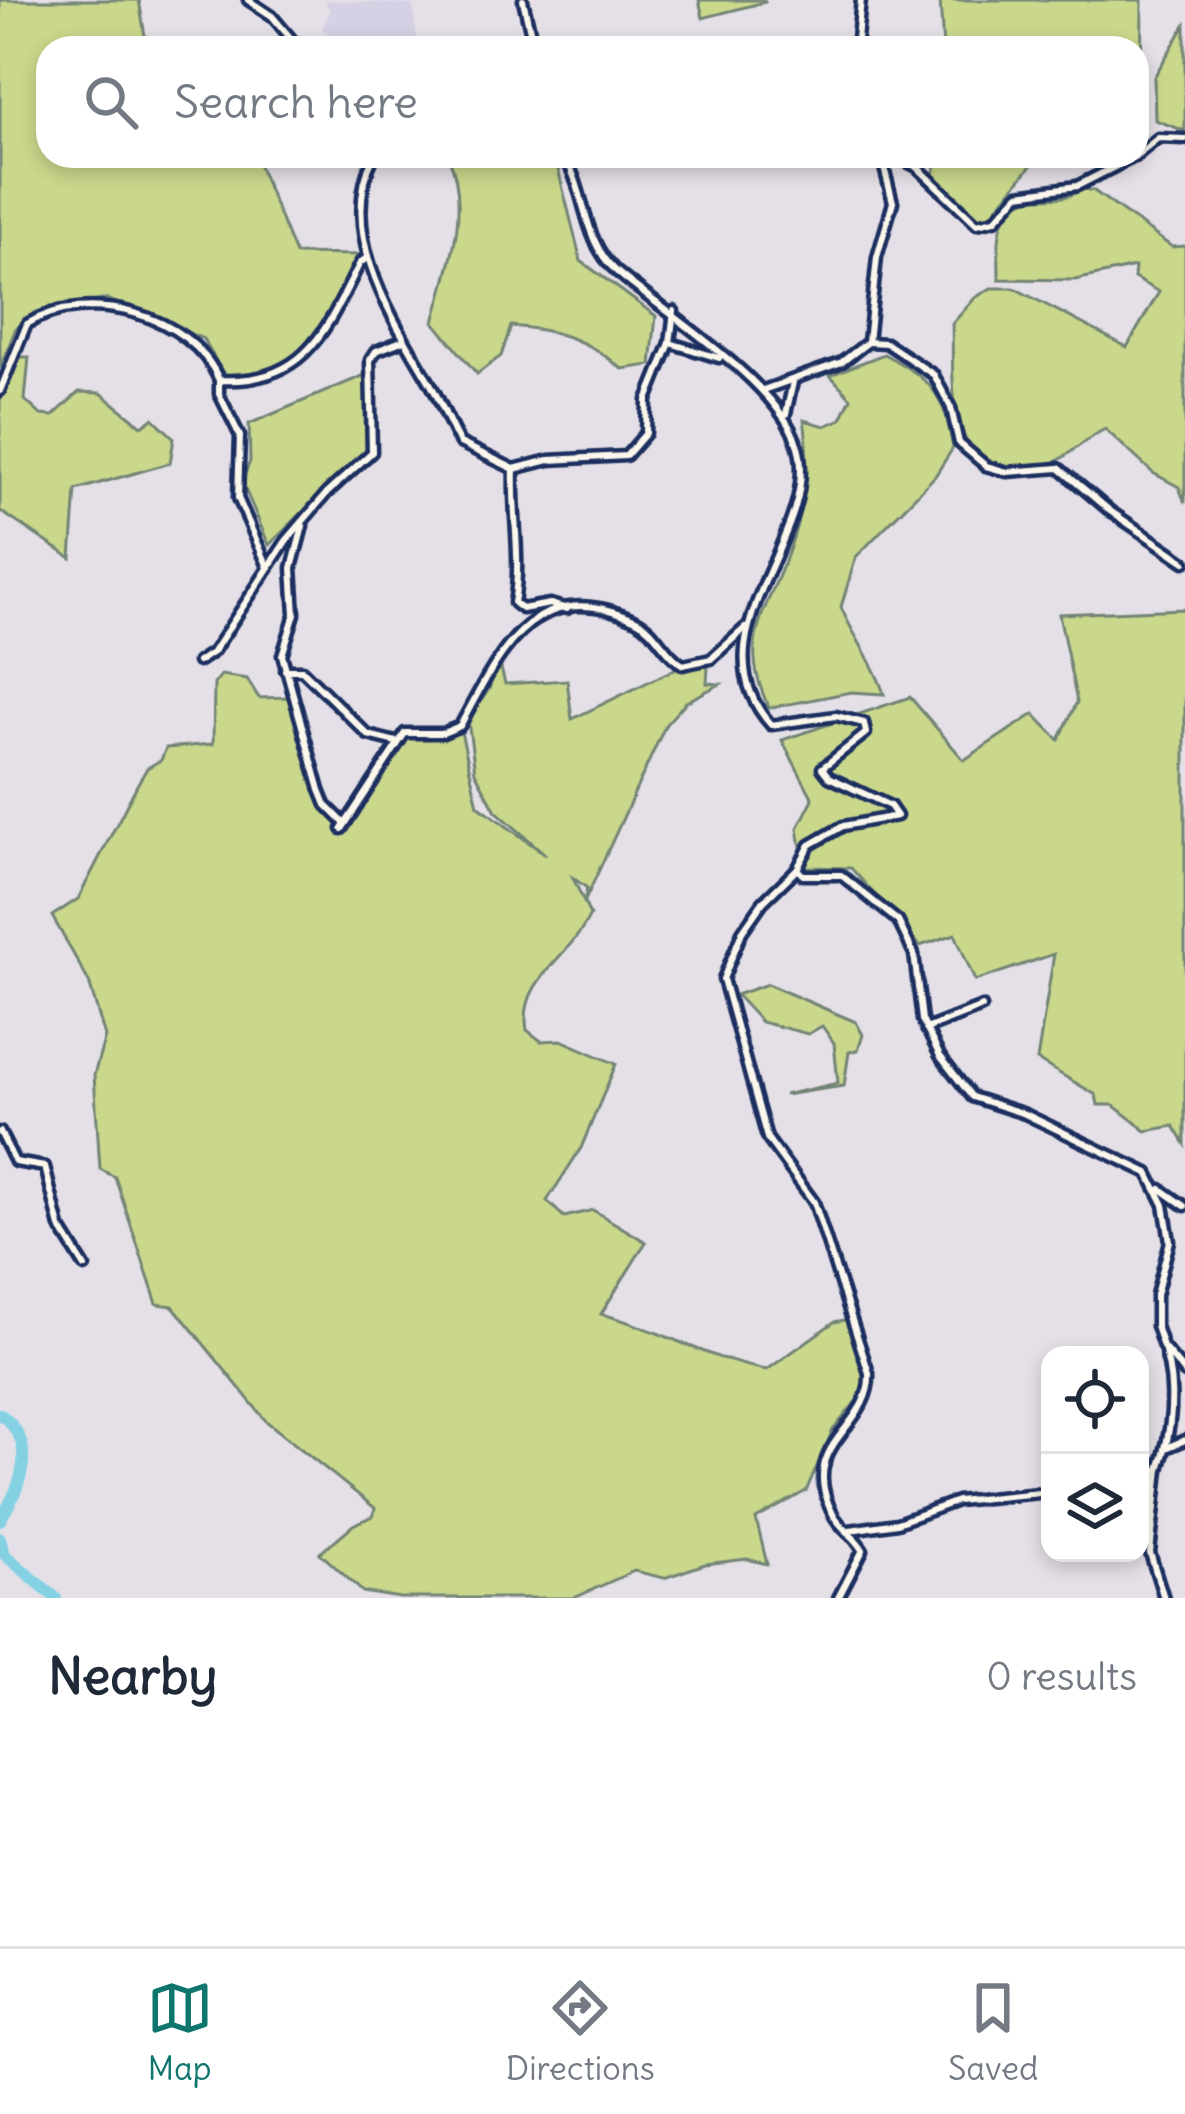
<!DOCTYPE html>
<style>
body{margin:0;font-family:Delius,sans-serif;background:#f6f6f7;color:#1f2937}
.controls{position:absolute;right:36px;bottom:36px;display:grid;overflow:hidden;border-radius:24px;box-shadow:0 6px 18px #0003}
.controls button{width:108px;height:108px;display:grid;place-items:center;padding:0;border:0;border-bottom:3px solid #e0e1e3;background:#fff;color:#1f2937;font:60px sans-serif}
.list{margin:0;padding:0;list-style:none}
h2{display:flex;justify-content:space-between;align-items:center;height:156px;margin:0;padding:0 48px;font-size:51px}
h2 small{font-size:39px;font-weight:400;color:#747a83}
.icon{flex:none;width:66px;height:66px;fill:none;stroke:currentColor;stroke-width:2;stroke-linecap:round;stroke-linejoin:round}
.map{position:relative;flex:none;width:1185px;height:1598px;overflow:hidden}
.search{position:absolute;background:#fff;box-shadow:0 6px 18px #0003;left:36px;right:36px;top:36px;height:132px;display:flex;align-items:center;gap:30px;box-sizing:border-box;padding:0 42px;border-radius:36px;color:#747a83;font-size:45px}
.sheet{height:348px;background:#fff}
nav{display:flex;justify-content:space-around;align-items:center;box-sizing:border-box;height:168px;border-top:3px solid #e0e1e3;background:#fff;font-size:33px;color:#747a83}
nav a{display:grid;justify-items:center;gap:6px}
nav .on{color:#0f766e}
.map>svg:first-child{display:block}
</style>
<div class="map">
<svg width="1185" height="1598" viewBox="0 0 1185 1598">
<rect width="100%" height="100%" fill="#e5e0e7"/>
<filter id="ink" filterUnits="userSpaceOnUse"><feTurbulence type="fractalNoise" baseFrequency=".00833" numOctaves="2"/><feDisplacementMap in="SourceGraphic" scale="24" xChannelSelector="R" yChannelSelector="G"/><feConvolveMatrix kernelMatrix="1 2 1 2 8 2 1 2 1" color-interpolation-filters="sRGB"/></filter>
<g filter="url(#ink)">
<polygon fill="#d5d0e3" points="325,0 413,5 418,48 348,48 322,29 330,11"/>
<g fill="#cad88c" stroke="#728475" stroke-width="3">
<path d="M0,0h139l8,48h-99v108h207l40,98 63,1c-25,56 -55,130 -133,121l-22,-37 -96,-40 -73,14 -18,15 -16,40z"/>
<polygon points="699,0 764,0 765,2 703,18"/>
<polygon points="940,0 1142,0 1141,93 1137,95 1137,48 943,48"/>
<polygon points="1185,25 1185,131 1155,120 1154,77"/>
<path d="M448,156h91l19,13 23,92 75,55 -5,49 -29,4c-35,-30 -65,-39 -111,-43l-10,30 -24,18 -43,-52c14,-52 38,-115 14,-166z"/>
<polygon points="939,156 1039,156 990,216 977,219 933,175"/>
<path d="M1083,189l11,2 78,56 13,-1v257l-6,-16 -26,-14 -48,-44c-17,9 -30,21 -46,31 -9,5 -26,5 -36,6 -81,10 -69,-89 -71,-142l23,-26 16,-10h23l113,59 32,-55 -25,-14 1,-11 -60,13 -76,-1c0,-33 -7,-79 39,-81 20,-1 27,2 45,-9z"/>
<path d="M884,354c50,28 59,38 69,94l-18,28 -79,81 -15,50c13,31 33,55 43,87l-33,-2 -82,16c-33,-70 -2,-95 20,-158 13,-35 22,-93 15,-130l21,6 16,-7 10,-21 -21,-23z"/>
<polygon points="16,357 29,357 25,400 41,415 53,416 79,392 101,393 142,426 153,418 174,438 170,463 76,490 71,558 0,511 0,401"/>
<polygon points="367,374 368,448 269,545 242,482 250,461 249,424"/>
<polygon points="1185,609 1185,1144 1174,1126 1146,1131 1113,1105 1098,1105 1096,1095 1037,1060 1054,954 975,981 955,934 920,946 851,868 804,867 798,828 813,799 782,740 910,697 964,760 1034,714 1059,740 1077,702 1059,614"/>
<path d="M499,660l6,24 62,-4 5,39 107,-52 29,-1 -1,17 13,1 -34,18 -20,22 -82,179 3,-15 -14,-10 17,37c-18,41 -72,64 -63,115l14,11 20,-1 55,24 -35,84 -34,53 17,16 29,-7 53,32 -45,72c58,14 106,46 166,56l67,-48 16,-3 16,70 -33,41 -27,61 -50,28 11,45 -20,-5 -42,5 -41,14 -30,-7 -60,27h-174l-37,-6 -43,-39 33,-28 20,-9 2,-8 -109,-87 -93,-115 -16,-2 -42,-127 -15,-8 -6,-94 11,-38 -16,-55 -37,-66 26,-17 59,-114 10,-17 14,-8 5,-12 47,-4 1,-60 7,-9 26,4 12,19 31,-1 26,94 26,38 8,-2 54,-89 57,-6 17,73 68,50 -50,-44 -21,-39 -7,-52 21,-31z"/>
<polygon points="767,984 856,1022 863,1035 858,1050 849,1052 844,1086 784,1095 838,1083 834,1043 822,1026 808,1034 761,1022 736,995"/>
</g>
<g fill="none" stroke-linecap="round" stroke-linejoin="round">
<polyline stroke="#5b90ae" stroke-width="3" points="0,1507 10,1505"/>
<g stroke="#85d1e4" stroke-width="12">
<path d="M0,1414c40,29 21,73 0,106"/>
<polyline points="0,1538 4,1554 56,1598"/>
</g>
<defs>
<g id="street">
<polyline points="248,0 272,16 299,48"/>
<polyline points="523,0 534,48"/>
<polyline points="856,48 861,0"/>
<polyline points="1137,155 1158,138 1185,139"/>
<path d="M374,156c-37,74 15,157 52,220 13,21 22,46 34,67l54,26 35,-9 77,-4 20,-23 1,-33 23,-57 49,15"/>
<path d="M564,156c23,37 18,84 52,115 50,44 175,118 184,185 13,87 -107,182 -29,269l65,-9 28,7 2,10 -44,35 7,9 61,29 7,10 -54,10 -33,19 -13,24 -34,33 -21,30 -19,47 44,159 47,64 55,171c3,56 -73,69 -36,141 7,15 22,21 30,36l-25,48"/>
<polyline points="895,156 917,167 977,224 995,220 1019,194 1077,186 1136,156"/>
<polyline points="868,342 886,343 934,375 951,408 959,443 986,466 1007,472 1059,468 1110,511 1185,562"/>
<polyline points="670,343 674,311"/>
<polyline points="219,380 219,394 240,436 238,498 268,567"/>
<polyline points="763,390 842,362 868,342 877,257 893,202 881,156"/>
<path d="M0,391l27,-67c61,-37 164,-10 192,56 88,5 108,-53 141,-117l8,-6"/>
<polyline points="786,414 793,382"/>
<path d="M514,469c-2,47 8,89 0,134l8,6 28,-5 17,5"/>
<polyline points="303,526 292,568 295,614 282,655 320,790 326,805 345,824"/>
<polyline points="198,662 213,652 286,541 327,493 372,452 370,360 376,351 404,340"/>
<polyline points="285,670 302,670 368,735 396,742"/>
<path d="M342,829l63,-96h38l17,-7c39,-72 74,-153 176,-106 20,9 28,34 47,45l28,-6 34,-31"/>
<polyline points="797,869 803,875 841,875 898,921 914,954 922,1020 940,1056 972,1097 1025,1114 1148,1173 1164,1205 1170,1241 1156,1295 1156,1326 1163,1347 1185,1373"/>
<polyline points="926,1029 982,1007"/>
<polyline points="0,1132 15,1162 45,1167 60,1227 85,1267"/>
<polyline points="1161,1189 1185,1206"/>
<polyline points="1166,1448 1185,1440"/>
<polyline points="1159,1469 1150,1553 1164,1598"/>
<path d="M1140,1477l19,-8c13,-37 17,-80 6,-117"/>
<polyline points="850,1530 897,1523 957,1501 1050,1492"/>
</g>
</defs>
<use href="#street" stroke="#1b2f5e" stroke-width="15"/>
<use href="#street" stroke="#fbf7ec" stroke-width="6"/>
</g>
</g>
</svg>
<div class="controls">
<button><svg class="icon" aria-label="locate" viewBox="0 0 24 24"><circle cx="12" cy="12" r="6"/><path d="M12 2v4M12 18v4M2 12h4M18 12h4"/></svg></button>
<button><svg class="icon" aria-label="layers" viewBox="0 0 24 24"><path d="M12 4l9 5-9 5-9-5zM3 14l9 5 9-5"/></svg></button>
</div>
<div class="search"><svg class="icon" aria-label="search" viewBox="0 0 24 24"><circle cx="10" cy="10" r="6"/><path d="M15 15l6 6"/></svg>Search here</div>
</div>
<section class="sheet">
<h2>Nearby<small>0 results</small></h2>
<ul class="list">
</ul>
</section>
<nav>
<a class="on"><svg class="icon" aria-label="map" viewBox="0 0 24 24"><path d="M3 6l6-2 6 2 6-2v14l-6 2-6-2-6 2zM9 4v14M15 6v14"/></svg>Map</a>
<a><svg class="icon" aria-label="directions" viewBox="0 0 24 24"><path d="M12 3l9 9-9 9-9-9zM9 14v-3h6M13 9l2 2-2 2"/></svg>Directions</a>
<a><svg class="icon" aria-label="saved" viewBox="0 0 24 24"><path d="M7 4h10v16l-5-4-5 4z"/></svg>Saved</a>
</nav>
